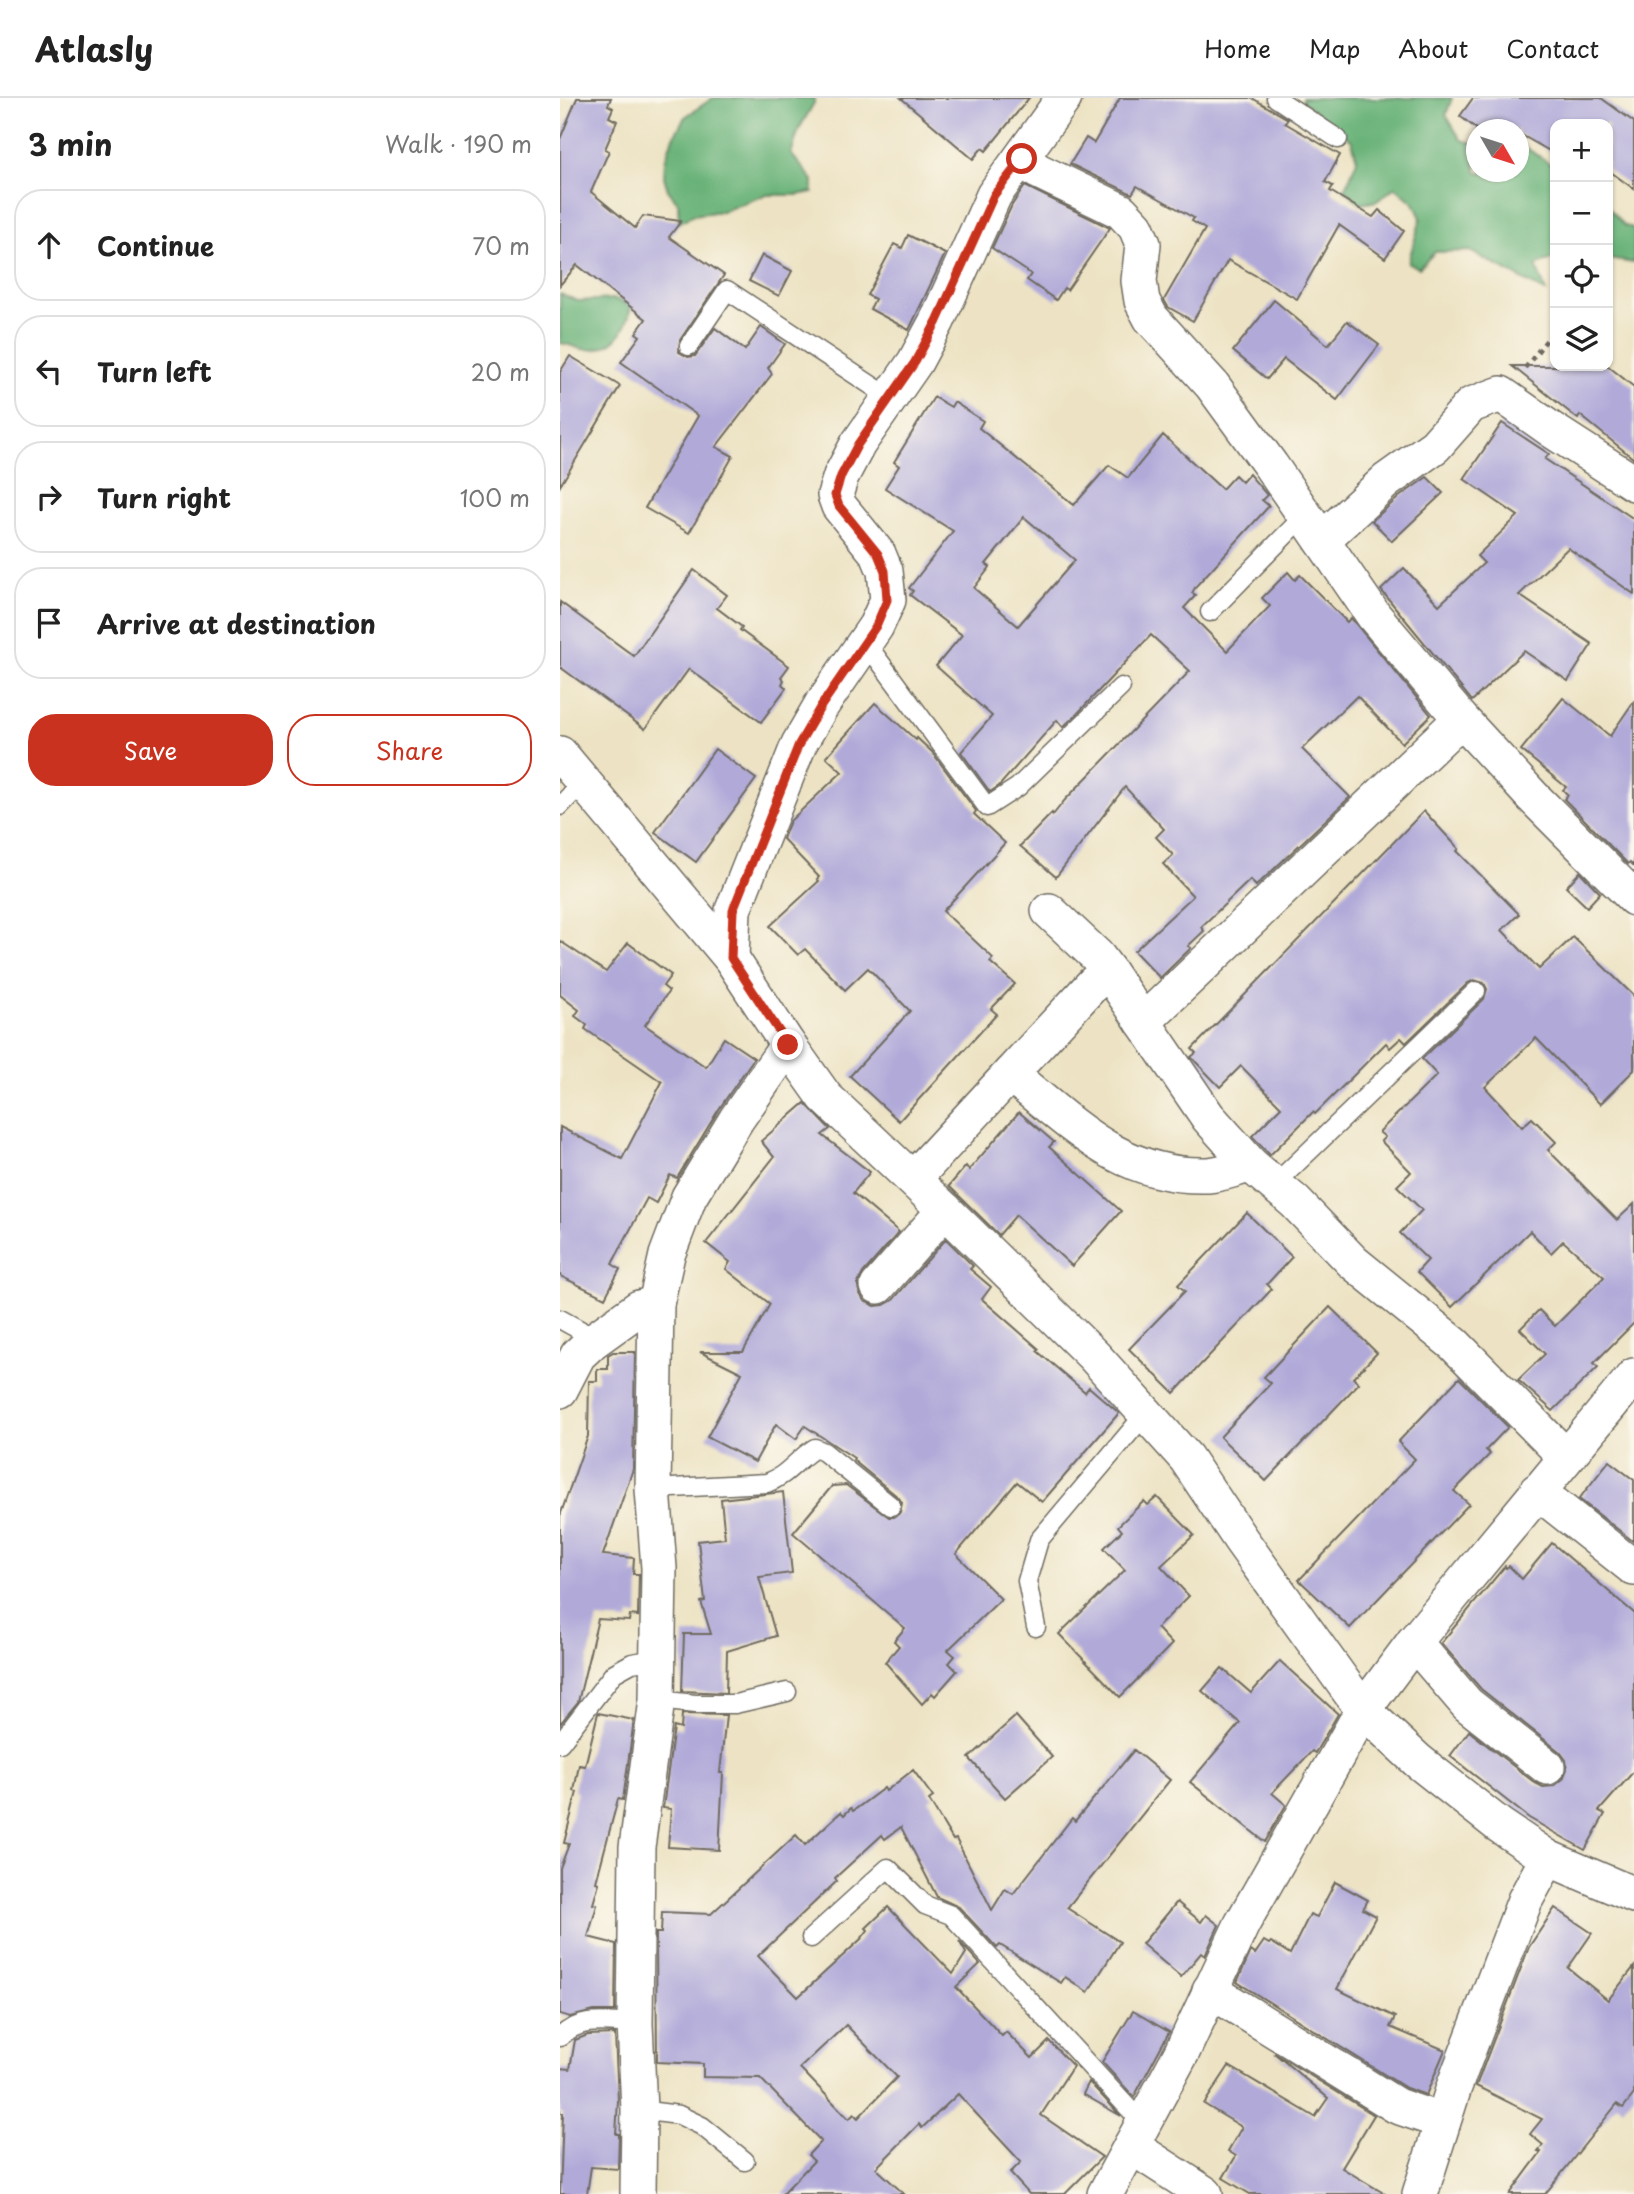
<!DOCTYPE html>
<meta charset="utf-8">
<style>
body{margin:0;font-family:"Playpen Sans",sans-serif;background:#f6f6f6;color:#222}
.controls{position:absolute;right:21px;top:21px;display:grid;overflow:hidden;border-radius:14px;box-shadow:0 2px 5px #0004}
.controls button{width:63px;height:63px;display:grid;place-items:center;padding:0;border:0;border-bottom:2px solid #e0e0e0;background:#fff;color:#222;font:35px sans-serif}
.compass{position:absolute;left:906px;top:21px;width:63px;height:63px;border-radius:50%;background:#fff;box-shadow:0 2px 5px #0004;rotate:129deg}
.stop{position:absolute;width:21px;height:21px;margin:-16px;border:5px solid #c8321e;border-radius:50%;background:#fff}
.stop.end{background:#c8321e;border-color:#fff;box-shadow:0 2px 7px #0008}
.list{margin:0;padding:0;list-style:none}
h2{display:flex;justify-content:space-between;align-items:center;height:91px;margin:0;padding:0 28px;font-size:30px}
h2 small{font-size:23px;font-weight:400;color:#767676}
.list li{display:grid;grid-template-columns:46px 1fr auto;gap:21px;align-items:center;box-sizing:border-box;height:112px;margin:0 14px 14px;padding:0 14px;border:2px solid #e0e0e0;border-radius:28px}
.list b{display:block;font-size:26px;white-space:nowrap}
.list em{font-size:23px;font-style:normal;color:#767676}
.actions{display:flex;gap:14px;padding:21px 28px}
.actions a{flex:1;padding:16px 0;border:2px solid #c8321e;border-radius:28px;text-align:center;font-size:24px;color:#c8321e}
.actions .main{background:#c8321e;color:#fff}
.icon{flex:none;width:38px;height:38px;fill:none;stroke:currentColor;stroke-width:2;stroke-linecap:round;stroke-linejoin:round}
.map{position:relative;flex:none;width:1074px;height:2096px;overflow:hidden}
header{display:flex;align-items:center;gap:42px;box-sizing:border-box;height:98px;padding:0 35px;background:#fff;border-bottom:2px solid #e0e0e0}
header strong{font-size:33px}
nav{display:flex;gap:38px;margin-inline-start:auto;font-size:24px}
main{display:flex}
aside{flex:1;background:#fff}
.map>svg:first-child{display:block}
</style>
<header>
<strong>Atlasly</strong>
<nav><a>Home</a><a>Map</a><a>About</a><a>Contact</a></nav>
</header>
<main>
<aside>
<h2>3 min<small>Walk · 190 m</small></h2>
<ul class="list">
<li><svg class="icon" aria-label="ahead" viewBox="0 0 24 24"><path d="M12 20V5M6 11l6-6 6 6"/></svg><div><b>Continue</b></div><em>70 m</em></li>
<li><svg class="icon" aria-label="left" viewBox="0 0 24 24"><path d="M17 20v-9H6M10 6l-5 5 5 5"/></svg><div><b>Turn left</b></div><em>20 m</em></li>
<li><svg class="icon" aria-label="right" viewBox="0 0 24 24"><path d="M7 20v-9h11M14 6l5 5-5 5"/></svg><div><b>Turn right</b></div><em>100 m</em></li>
<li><svg class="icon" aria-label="arrive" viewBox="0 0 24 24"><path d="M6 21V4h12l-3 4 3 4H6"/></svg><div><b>Arrive at destination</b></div></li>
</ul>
<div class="actions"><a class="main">Save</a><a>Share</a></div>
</aside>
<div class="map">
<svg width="1074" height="2096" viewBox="0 0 1074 2096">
<rect width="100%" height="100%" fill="#fbf7ec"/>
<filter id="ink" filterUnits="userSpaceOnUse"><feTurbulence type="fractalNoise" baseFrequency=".0143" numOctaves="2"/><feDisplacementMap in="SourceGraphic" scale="14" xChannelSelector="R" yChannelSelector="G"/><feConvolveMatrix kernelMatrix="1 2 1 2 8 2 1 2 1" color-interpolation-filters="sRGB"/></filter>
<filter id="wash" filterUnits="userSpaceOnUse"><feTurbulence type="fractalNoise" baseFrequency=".00686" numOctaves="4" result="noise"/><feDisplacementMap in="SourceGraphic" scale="28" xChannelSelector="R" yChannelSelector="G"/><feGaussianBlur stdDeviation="1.57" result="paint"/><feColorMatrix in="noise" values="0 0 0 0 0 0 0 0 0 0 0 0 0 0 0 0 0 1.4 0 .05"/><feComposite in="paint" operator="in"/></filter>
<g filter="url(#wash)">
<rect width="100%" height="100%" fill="#ede3c4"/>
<g fill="#69b278" stroke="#4a6e52" stroke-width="2">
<polygon points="153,0 255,0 254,5 239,31 231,56 253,82 253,94 237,97 205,97 163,113 133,117 119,125 118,105 108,92 104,79 105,63 112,42 125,19"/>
<polygon points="742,0 892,0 886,17 901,42 916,46 916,74 958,74 959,45 995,69 995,159 976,168 986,194 910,153 875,154 859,170 848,165 861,120 854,105 835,89 817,103 801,106 785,92 797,62 792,43 742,3"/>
<polygon points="1048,109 1065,128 1074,130 1074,165 1048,161"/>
<path d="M0,196l18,7 37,-2 16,7c-4,26 -19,47 -49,43 -7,-2 -15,-5 -22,-6z"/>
</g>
<g id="blocks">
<g fill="#b1aad9" fill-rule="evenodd">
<polygon points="17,0 51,0 48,7 53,10 49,19 57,23 45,51 49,53 31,94 75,130 83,118 121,123 109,139 164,177 120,242 119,254 128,259 135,258 155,230 185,252 201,229 225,246 208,270 212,276 156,349 173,358 129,435 85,410 138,318 61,264 80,238 76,235 86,221 17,167 0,187 0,41"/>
<polygon points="341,0 469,0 426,53 422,50 413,61"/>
<polygon points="560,0 692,0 728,21 725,25 780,57 765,84 773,88 770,93 813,119 819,112 844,133 825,160 779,127 737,201 668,162 633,223 608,209 604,202 645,131 632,123 634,120 577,88 572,96 510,66 526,40 534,45"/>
<polygon points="913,0 1041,0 1074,24 1074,91 1048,72 1048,26 995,26 995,56 958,35 958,32 918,32 900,18"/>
<polygon points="465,88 550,130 507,192 504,190 496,202 467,182 471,176 432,150 452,107"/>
<polygon points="348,137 385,156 349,232 310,211 315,201 307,197 334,146 342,150"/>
<polygon points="202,157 232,173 219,198 189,183"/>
<polygon points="714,202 768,247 787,223 819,247 777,302 724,261 707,281 673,253"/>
<polygon points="10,258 60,288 0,388 0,274"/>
<polygon points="952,268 1048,268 1074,289 1074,361 1020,317 1018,321"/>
<path d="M374,299l17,10 3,-5 29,19 -4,7 95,77 35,-40 19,13 35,-43 59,54 13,-14 7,7 7,-8 18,21 -5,5 7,6 -73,80 -4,7 4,2 -12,13 43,43 43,-45 -8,-8 26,-26 7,8 5,-5 47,47 4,-4 80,97 -29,28 -45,-47 -55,53 48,48 -94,89 -6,-6 -49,47 3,4 -16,15 3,2 -31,30 -26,-27 59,-55 -30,-32 10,-9 -17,-18 8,-8 -39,-42 -69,90 -36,-31 32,-33 1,2 12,-15 125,-129 -39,-36 -74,79 -14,13 -6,-7 -58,66 -9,6 -29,-40 31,-36 -56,-50 26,-31 -52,-40 3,-4 -4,-3 44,-57 -68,-43 14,-22 -5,-4zM464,419l51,43 -57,66 -44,-38 16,-21 -4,-3z"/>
<polygon points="942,325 989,356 985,361 1074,421 1074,496 1008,450 959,497 1032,546 1008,583 964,553 912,603 821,492 844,470 879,507 924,465 917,458 958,418 904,381"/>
<polygon points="867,379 883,395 832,443 812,423 839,399"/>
<polygon points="134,472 167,497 157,510 182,529 180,532 229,568 221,579 224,582 222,586 226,590 201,624 129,571 85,631 0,569 0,504 74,558"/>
<polygon points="1003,600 1050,638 1074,603 1074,768 1070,764 1068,766 1004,701 1008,697 1003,692 1006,689 961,652"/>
<polygon points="315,605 356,642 357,640 372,654 416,713 414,716 445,745 383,813 433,860 430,864 455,886 431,911 437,916 339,1023 290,978 350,913 308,870 285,892 245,851 238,857 210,828 259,783 257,781 259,779 223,741 230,723 282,674 266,659"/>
<polygon points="155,651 196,681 136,764 95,734"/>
<polygon points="864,713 899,751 897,753 959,816 942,832 979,871 1013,839 1074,898 1074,972 1040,1006 976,940 925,989 962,1029 972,1020 996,1044 988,1052 1057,1122 1074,1106 1074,1225 1034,1265 1038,1269 993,1313 958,1282 985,1256 960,1231 979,1212 995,1228 1044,1179 1003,1143 991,1155 970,1133 892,1209 857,1174 868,1162 840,1135 862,1112 837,1088 851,1074 821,1043 825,1039 819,1034 877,977 862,961 924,901 927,891 924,885 914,882 908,885 846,945 841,940 830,950 826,945 755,1016 753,1014 710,1057 692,1038 721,1009 681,968 660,989 631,959 636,955 632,951"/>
<polygon points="1020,774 1040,795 1027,809 1006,789"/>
<polygon points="0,843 46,874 68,845 111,877 103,888 109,893 85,927 146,969 164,940 194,960 159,1011 117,1080 110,1077 96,1105 87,1100 52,1166 60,1171 45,1200 0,1178 0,1029 62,1061 102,984 25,931 27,927 15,918 19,912 0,897"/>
<polygon points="245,1005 270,1031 262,1037 310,1074 293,1095 339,1134 303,1175 298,1185 299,1194 304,1203 315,1208 324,1207 333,1202 386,1141 413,1168 410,1171 431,1189 422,1201 479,1251 477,1253 525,1294 529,1289 559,1315 482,1404 457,1384 396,1456 441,1501 388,1552 395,1558 389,1565 397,1573 375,1598 372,1595 362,1606 325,1564 339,1548 334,1543 345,1530 233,1435 272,1388 286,1387 329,1419 334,1419 340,1415 342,1405 339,1400 293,1362 294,1360 245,1328 236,1341 216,1326 195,1364 147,1339 182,1275 140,1254 183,1254 210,1206 166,1171 170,1164 146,1145 214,1059 201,1043"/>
<polygon points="459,1014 494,1044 489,1049 561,1113 512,1168 456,1117 439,1137 389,1088 406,1068 409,1072"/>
<polygon points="687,1115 732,1159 707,1186 712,1191 614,1295 569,1251 625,1193 618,1187"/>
<polygon points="770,1209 817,1255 793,1280 799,1285 706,1383 660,1339 711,1285 704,1279"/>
<polygon points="53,1254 75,1254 73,1371 43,1457 74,1460 73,1476 79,1476 78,1518 70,1517 69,1523 38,1521 18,1604 0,1626 0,1418 28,1338 29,1283 37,1283 37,1271 48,1271 48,1257"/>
<polygon points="899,1280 948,1329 926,1352 930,1356 894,1393 909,1406 790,1530 739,1482 855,1361 838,1344"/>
<polygon points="1049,1363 1074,1382 1074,1444 1019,1401"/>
<polygon points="223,1394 232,1475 199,1479 216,1538 167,1553 166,1595 122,1593 124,1536 151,1536 141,1504 145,1503 138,1443 165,1440 161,1401"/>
<polygon points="597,1399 634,1437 601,1468 629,1498 597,1530 612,1546 560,1599 499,1536 565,1472 544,1450 562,1433 558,1428 584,1403 588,1407"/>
<polygon points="992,1445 1074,1515 1074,1673 1039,1713 1045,1716 1025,1752 969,1720 890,1658 909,1633 975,1685 983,1689 994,1688 1003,1681 1007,1671 1006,1662 1000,1654 921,1591 881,1545 945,1468 946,1470 949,1468 962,1481"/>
<polygon points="720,1563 778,1616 755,1655 752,1653 712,1695 726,1707 705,1744 630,1684 680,1625 642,1593 662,1570 691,1595"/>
<polygon points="38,1615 74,1622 63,1702 58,1701 36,1784 39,1785 33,1806 37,1807 28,1839 56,1846 55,1913 34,1913 10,1919 0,1916 0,1770 9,1746 4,1745 17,1694 14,1693 19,1667 25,1668"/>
<polygon points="122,1616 166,1617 160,1675 163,1675 159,1752 108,1749 111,1711 103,1710 114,1629 121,1631"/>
<polygon points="456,1618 492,1659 445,1700 409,1660"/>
<path d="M574,1652l36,30 -103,128 53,34 -32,50 -23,-15 -4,6 -61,-38 -3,3 -38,-41 -22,-10 -36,-70 -16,12 -3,-4 -47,43 2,3 -79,75 40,41 63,-58 7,-9 -2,-2 22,-21 65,67 13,-21 -7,-12 21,23 -24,23 46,49 4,-4 26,26 17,-17 24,25 -32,49 61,42 -37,37h-36l-19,-21 11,-11 -63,-68 -36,34 -3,-4 -43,44 28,26h-122l32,-33 -6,-6 13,-14 -61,-63 -57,-1v-13l-46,-2 -1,-129h5l1,-21 49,2 85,-79 9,10 36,-33 3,3 7,-7 2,3 31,-23 2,3 27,-21 20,27 -4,3 24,40 3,-1 36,71 13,-21 8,5 59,-76 3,3zM286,1927l51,52 -39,41 -4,-4 -5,5 -49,-51z"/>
<polygon points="775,1784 808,1802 803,1811 816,1818 777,1891 835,1919 830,1929 885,1952 866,1997 846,1990 677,1884 691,1853 695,1856 704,1843 709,1846 711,1844 730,1856 750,1816 757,1819"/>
<polygon points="617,1804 641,1824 646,1817 659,1827 645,1858 641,1855 621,1879 582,1846"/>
<polygon points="995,1810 1032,1835 1008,1870 1048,1902 1074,1869 1074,1996 1063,2010 1057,2006 985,2096 950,2096 981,2054 978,2053 983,2047 970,2036 982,2021 916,1988 969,1849"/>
<polygon points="573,1913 609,1934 574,1999 542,1964"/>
<polygon points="55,1936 58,2003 56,2036 59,2036 58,2071 31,2069 27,2096 0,2096 3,2015 0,2015 0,1970 10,1971 15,1942 28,1937"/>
<polygon points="714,1955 814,2017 782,2070 825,2096 690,2096 663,2080 676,2058 668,2053 682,2029 644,2006 669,1968 755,2019 768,2000"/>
<polygon points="529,1984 561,2018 523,1996"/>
</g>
</g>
</g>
<g filter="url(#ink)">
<use href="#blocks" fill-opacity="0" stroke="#6f6b61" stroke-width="2"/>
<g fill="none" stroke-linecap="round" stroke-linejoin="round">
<defs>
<g id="service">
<polyline points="716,0 778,41"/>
<polyline points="129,248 167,192 329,299"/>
<polyline points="650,514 744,418"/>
<polyline points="306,545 427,709 458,689 561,589"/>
<polyline points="0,708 23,684"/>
<polyline points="715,1086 916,893"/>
<polyline points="0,1221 20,1232 33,1243"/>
<path d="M93,1391l114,-6c20,-7 30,-24 48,-35l9,4 67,54"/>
<polyline points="476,1529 467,1483 479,1442 586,1315"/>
<polyline points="97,1602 135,1606 175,1606 227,1594"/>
<polyline points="0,1645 54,1575 72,1565 97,1561"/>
<polyline points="251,1840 328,1770 365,1807 391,1817 584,2027"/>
<path d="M0,1939c22,-21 47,-14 75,-13"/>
<polyline points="79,2012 119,2017 142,2028 185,2063"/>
</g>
<g id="minor">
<polyline points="462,61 478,73 561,113 576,129 583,146 579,183 582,203 591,220 652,287 711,368 814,518 901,621 972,698 1074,800"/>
<polyline points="762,442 826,383 875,348 911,307 941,296 992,332 1074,385"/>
<polyline points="0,656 171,860 228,947 265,999 385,1112 534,1258 626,1360 681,1442 803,1612 858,1663 939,1727 988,1760 1074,1797"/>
<polyline points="489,813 537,858 549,874"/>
<polyline points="171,860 173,812 239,646 261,608 316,528 328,502 325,473 318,456 279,408 275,397 281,378 298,346 355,264 377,223 434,97 504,0"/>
<polyline points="583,924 901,621"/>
<polyline points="450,976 534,885 549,874 648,1019 691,1067 735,1104 793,1164 894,1246 1006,1359"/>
<path d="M353,1081l97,-105c62,50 112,104 198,101 14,-1 29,-7 43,-10"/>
<polyline points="318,1188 385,1112"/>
<polyline points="0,1292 18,1257 33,1243 79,1210 96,1206"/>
<polyline points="977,1393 1074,1470"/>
<polyline points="854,1544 907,1606 987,1669"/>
<polyline points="650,1892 837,2008 881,2023"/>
<polyline points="571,2048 645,2096"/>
<polyline points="78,2096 79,2012 75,1926 77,1749 97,1602 99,1470 93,1391 96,1206 107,1157 129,1099 176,1022 228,947"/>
<polyline points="545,2096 622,1954 682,1826 803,1612 854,1544 1074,1278"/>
<polyline points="860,2096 894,1989 965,1802 988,1760"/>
</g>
</defs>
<use href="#service" stroke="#6f6b61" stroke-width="21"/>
<use href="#minor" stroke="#6f6b61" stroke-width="38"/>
<polyline stroke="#6f6b61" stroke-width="4.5" stroke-dasharray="5 5" stroke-linecap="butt" points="965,270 995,231"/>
<use href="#service" stroke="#fff" stroke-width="18"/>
<use href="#minor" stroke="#fff" stroke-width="35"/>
</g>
</g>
<g fill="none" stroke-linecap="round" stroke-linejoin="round" filter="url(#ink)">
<polyline stroke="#c8321e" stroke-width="9" points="228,947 171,860 173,812 239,646 261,608 316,528 327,502 325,473 318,456 279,408 275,397 281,378 298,346 355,264 377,223 434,97 462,61"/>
</g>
</svg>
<div class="controls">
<button>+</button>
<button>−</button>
<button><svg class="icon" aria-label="locate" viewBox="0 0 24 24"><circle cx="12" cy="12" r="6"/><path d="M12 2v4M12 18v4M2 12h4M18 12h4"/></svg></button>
<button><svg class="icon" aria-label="layers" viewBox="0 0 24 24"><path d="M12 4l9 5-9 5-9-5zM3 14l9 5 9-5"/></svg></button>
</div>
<svg class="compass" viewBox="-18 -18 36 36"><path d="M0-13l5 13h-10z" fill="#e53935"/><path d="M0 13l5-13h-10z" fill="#767676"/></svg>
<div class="stop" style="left:462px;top:61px"></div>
<div class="stop end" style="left:228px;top:947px"></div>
</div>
</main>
